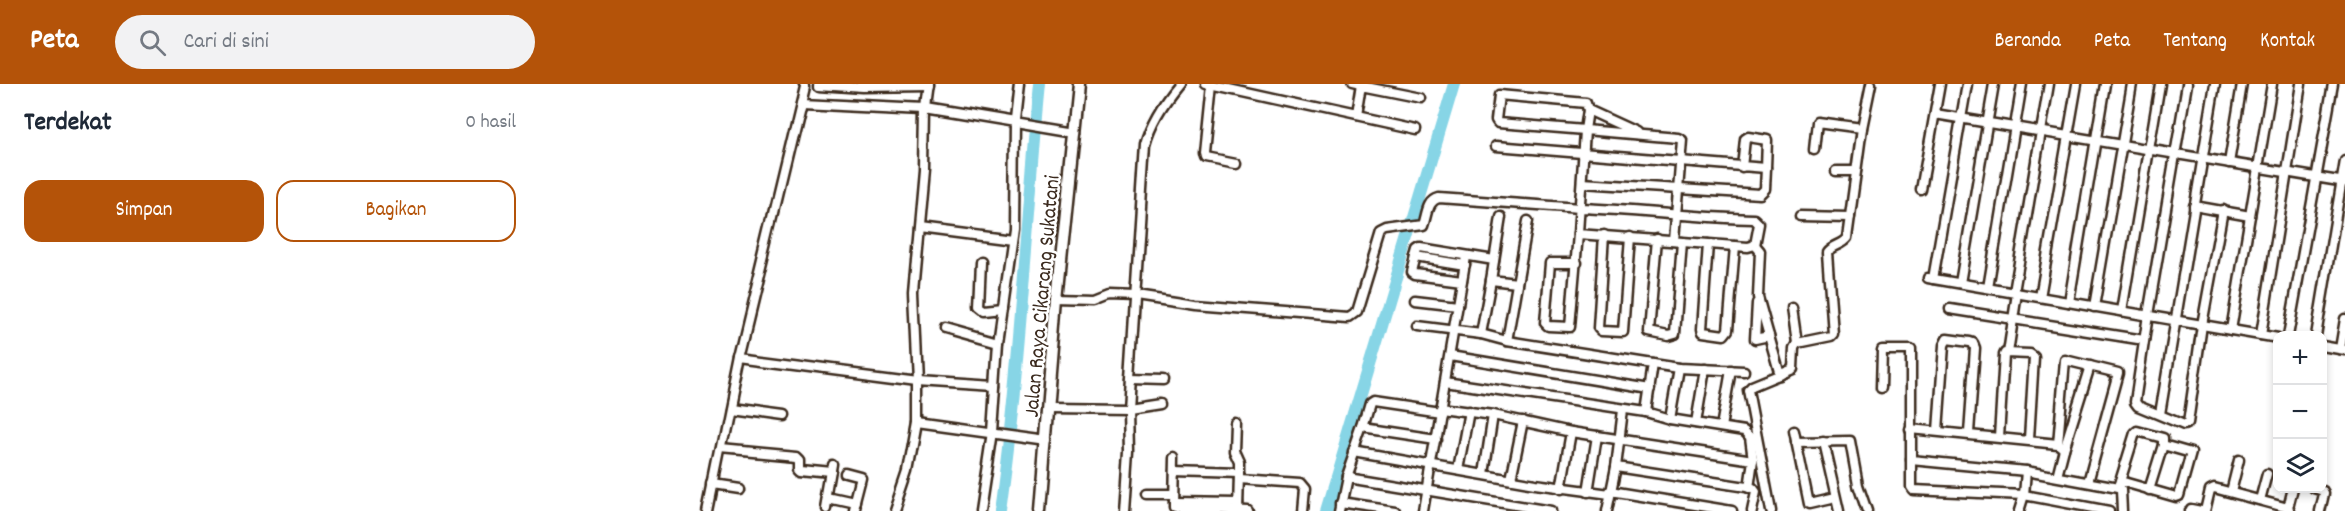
<!DOCTYPE html>
<html lang="id">
<meta charset="utf-8">
<style>
body{margin:0;font-family:Dekko,sans-serif;background:#f2f2f3;color:#1f2937}
.controls{position:absolute;right:18px;bottom:18px;display:grid;overflow:hidden;border-radius:12px;box-shadow:0 3px 9px #0003}
.controls button{width:54px;height:54px;display:grid;place-items:center;padding:0;border:0;border-bottom:2px solid #e0e1e3;background:#fff;color:#1f2937;font:30px sans-serif}
.list{margin:0;padding:0;list-style:none}
h2{display:flex;justify-content:space-between;align-items:center;height:78px;margin:0;padding:0 24px;font-size:26px}
h2 small{font-size:20px;font-weight:400;color:#747a83}
.actions{display:flex;gap:12px;padding:18px 24px}
.actions a{flex:1;padding:14px 0;border:2px solid #b45309;border-radius:18px;text-align:center;font-size:21px;color:#b45309}
.actions .main{background:#b45309;color:#fff}
.icon{flex:none;width:33px;height:33px;fill:none;stroke:currentColor;stroke-width:2;stroke-linecap:round;stroke-linejoin:round}
.map{position:relative;flex:none;width:1805px;height:427px;overflow:hidden}
header{display:flex;align-items:center;gap:36px;box-sizing:border-box;height:84px;padding:0 30px;background:#b45309;color:#fff}
header strong{font-size:28px}
nav{display:flex;gap:33px;margin-inline-start:auto;font-size:21px}
.search{width:420px;height:54px;background:#f2f2f3;display:flex;align-items:center;gap:15px;box-sizing:border-box;padding:0 21px;border-radius:33px;color:#747a83;font-size:22px}
main{display:flex}
aside{flex:1;background:#fff}
.map>svg:first-child{display:block}
</style>
<header>
<strong>Peta</strong>
<div class="search"><svg class="icon" aria-label="search" viewBox="0 0 24 24"><circle cx="10" cy="10" r="6"/><path d="M15 15l6 6"/></svg>Cari di sini</div>
<nav><a>Beranda</a><a>Peta</a><a>Tentang</a><a>Kontak</a></nav>
</header>
<main>
<aside>
<h2>Terdekat<small>0 hasil</small></h2>
<ul class="list">
</ul>
<div class="actions"><a class="main">Simpan</a><a>Bagikan</a></div>
</aside>
<div class="map">
<svg width="1805" height="427" viewBox="0 0 1805 427">
<rect width="100%" height="100%" fill="#fff"/>
<filter id="ink" filterUnits="userSpaceOnUse"><feTurbulence type="fractalNoise" baseFrequency=".0167" numOctaves="2"/><feDisplacementMap in="SourceGraphic" scale="12" xChannelSelector="R" yChannelSelector="G"/><feConvolveMatrix kernelMatrix="1 2 1 2 8 2 1 2 1" color-interpolation-filters="sRGB"/></filter>
<g filter="url(#ink)">
<g fill="none" stroke-linecap="round" stroke-linejoin="round">
<g stroke="#87d5e6" stroke-width="12">
<path d="M460,427c20,-142 26,-285 40,-427"/>
<polyline points="786,427 914,0"/>
</g>
<defs>
<g id="minor">
<polyline points="279,0 323,3 388,2"/>
<polyline points="666,0 875,46"/>
<polyline points="812,0 821,2"/>
<polyline points="1647,0 1608,231 1595,318 1598,322 1644,341 1648,339 1662,241 1683,126"/>
<polyline points="672,1 665,70 666,74 696,80"/>
<polygon points="959,11 1046,19 1048,26 1045,46 958,39 956,36"/>
<polyline points="261,17 385,23 535,48"/>
<polyline points="1048,26 1096,48"/>
<polyline points="1395,30 1805,98"/>
<polyline points="816,33 821,2 881,14"/>
<polyline points="956,62 1226,84 1227,56 1208,53 1205,55 1202,83"/>
<polyline points="1274,66 1277,38 1322,44"/>
<polyline points="1689,79 1702,0"/>
<polyline points="1296,87 1316,87"/>
<polyline points="1042,99 1220,110 1225,105 1226,84"/>
<polyline points="1381,106 1400,0"/>
<polyline points="1654,122 1710,132"/>
<polyline points="1260,132 1310,133"/>
<polyline points="961,133 951,196 977,199"/>
<polyline points="379,144 472,156"/>
<polyline points="1064,151 1058,244 1061,247 1083,248 1090,153"/>
<polyline points="1117,155 1109,248 1128,252 1135,250 1142,158"/>
<polyline points="1168,160 1162,245 1163,248 1184,251 1188,246 1195,162"/>
<polyline points="1215,161 1220,167 1218,213 1240,291"/>
<polyline points="876,173 878,166 881,164 954,176"/>
<polyline points="441,178 439,222 444,226 463,224"/>
<polyline points="1037,179 1010,179 1005,239 1008,242 1030,243 1038,150"/>
<polyline points="1388,194 1738,254"/>
<polyline points="1393,195 1427,0"/>
<polyline points="922,196 875,190 872,188 876,173 925,181"/>
<polyline points="1420,199 1454,0"/>
<polyline points="1448,204 1482,0"/>
<polyline points="1474,208 1509,0"/>
<polyline points="1500,213 1537,0"/>
<path d="M517,216l37,1 15,-6 27,1 59,9 155,12 7,-5 24,-79 6,-3 37,-5c4,-10 3,-24 15,-27l141,10c58,2 116,10 174,11l5,5 -4,21 -7,2 -170,-13c2,-35 5,-69 7,-104l93,8 4,2 -8,101"/>
<polyline points="875,216 918,221"/>
<polyline points="1529,218 1565,0"/>
<polyline points="1217,219 1215,255 1229,252"/>
<polyline points="1554,223 1592,0"/>
<polyline points="1252,224 1257,259"/>
<polyline points="1410,225 1604,256"/>
<polyline points="1582,227 1620,0"/>
<polyline points="877,242 941,250 967,257 1113,280 1106,328"/>
<polyline points="405,243 458,258"/>
<polyline points="1691,246 1732,0"/>
<polyline points="941,250 951,196"/>
<polyline points="1721,251 1761,0"/>
<polyline points="1748,252 1793,0"/>
<polyline points="1776,252 1805,77"/>
<polyline points="967,257 988,137"/>
<polyline points="1782,262 1805,266"/>
<polyline points="1800,265 1805,235"/>
<polyline points="1468,269 1477,209"/>
<polyline points="910,272 1110,305"/>
<polyline points="199,274 377,297 455,302"/>
<polyline points="1113,280 1139,284 1204,287"/>
<polyline points="590,295 623,296"/>
<polyline points="905,298 1106,328 1130,335 1204,347 1210,353 1213,376"/>
<polyline points="1341,304 1342,266 1371,266 1371,376 1486,387 1578,404 1581,406 1582,427"/>
<polyline points="509,324 588,325 620,320"/>
<polyline points="900,324 953,331 1031,348 1213,376 1209,404"/>
<polyline points="189,325 241,332"/>
<polyline points="1620,330 1675,0"/>
<polyline points="1130,335 1139,284"/>
<polyline points="377,339 507,357"/>
<polyline points="695,339 694,367 699,378 699,389 698,427"/>
<polyline points="1156,339 1165,285"/>
<polyline points="1181,343 1191,286"/>
<polyline points="823,344 830,320 833,318 900,328"/>
<polyline points="1370,345 1518,360 1524,365 1517,392"/>
<polyline points="1254,347 1269,420 1295,414"/>
<polyline points="1398,347 1404,261 1407,255 1430,258 1433,259 1435,264 1429,349"/>
<polyline points="1459,353 1464,271 1465,269 1490,270 1494,273 1489,355"/>
<polyline points="1283,357 1299,427"/>
<polyline points="1256,358 1310,357 1318,401 1327,427"/>
<polyline points="1518,360 1525,276 1578,289 1548,398"/>
<polyline points="181,365 256,372 259,375 259,383 261,385 292,388"/>
<polyline points="1524,365 1550,282"/>
<polyline points="814,368 995,400 1070,410"/>
<polyline points="1371,376 1371,403 1373,406 1484,411 1486,387"/>
<polyline points="1076,383 1213,404 1216,408 1212,427"/>
<polyline points="918,386 929,327"/>
<polyline points="635,387 699,389"/>
<polyline points="944,390 953,331"/>
<polyline points="306,392 321,396 313,427"/>
<polyline points="806,393 1011,427"/>
<polyline points="699,395 760,399 765,405 763,427"/>
<polyline points="971,395 983,337"/>
<polyline points="173,400 199,404"/>
<polyline points="1578,404 1595,349 1597,347 1623,354 1623,361 1651,369 1639,412 1636,413 1580,397"/>
<polyline points="1774,404 1783,407 1784,410 1780,427"/>
<polyline points="1021,405 1031,348"/>
<polyline points="1609,406 1623,361"/>
<polyline points="1070,407 1192,427"/>
<polyline points="1048,408 1057,352"/>
<polyline points="1691,408 1699,376"/>
<polyline points="606,410 634,410"/>
<polyline points="288,414 315,420"/>
<polyline points="1720,416 1727,390"/>
<polyline points="634,418 698,419"/>
<polyline points="800,419 855,427"/>
<polyline points="634,421 635,374"/>
<polyline points="286,422 293,382"/>
<polyline points="634,423 708,427"/>
<polyline points="1748,424 1753,404"/>
<polyline points="168,427 199,274 265,0"/>
<polyline points="355,427 368,388 377,339 377,297 373,209 384,87 385,23 388,0"/>
<polyline points="440,427 452,348 458,258 474,145 475,36 479,0"/>
<path d="M585,427l4,-59 -1,-43 17,-265c6,-23 19,-42 34,-60"/>
<polyline points="799,427 806,393 823,344 896,355"/>
<polyline points="883,427 926,173"/>
<polyline points="1067,427 1076,383 1083,326"/>
<path d="M1231,427l-23,-121 4,-4 41,-17 1,-21 3,-5 34,-7 2,-2 -6,-82c5,-7 15,-7 20,-14l15,-110 9,-44"/>
<polyline points="1479,427 1484,411 1569,427"/>
<polyline points="1650,427 1651,425 1661,427"/>
<polyline points="1665,427 1670,406 1674,404 1748,424 1750,427"/>
</g>
<polyline id="secondary" points="500,427 517,216 539,0"/>
</defs>
<use href="#minor" stroke="#3b2a1e" stroke-width="13"/>
<use href="#secondary" stroke="#3b2a1e" stroke-width="15"/>
<use href="#minor" stroke="#fff" stroke-width="8"/>
<use href="#secondary" stroke="#fff" stroke-width="10"/>
</g>
</g>
<g text-anchor="middle" stroke-width="5" stroke-linejoin="round" paint-order="stroke">
<g font-size="22" fill="#3b2a1e" stroke="#fff">
<text transform="translate(500 212) rotate(-85)" y="8">Jalan Raya Cikarang Sukatani</text>
</g>
</g>
</svg>
<div class="controls">
<button>+</button>
<button>−</button>
<button><svg class="icon" aria-label="layers" viewBox="0 0 24 24"><path d="M12 4l9 5-9 5-9-5zM3 14l9 5 9-5"/></svg></button>
</div>
</div>
</main>
